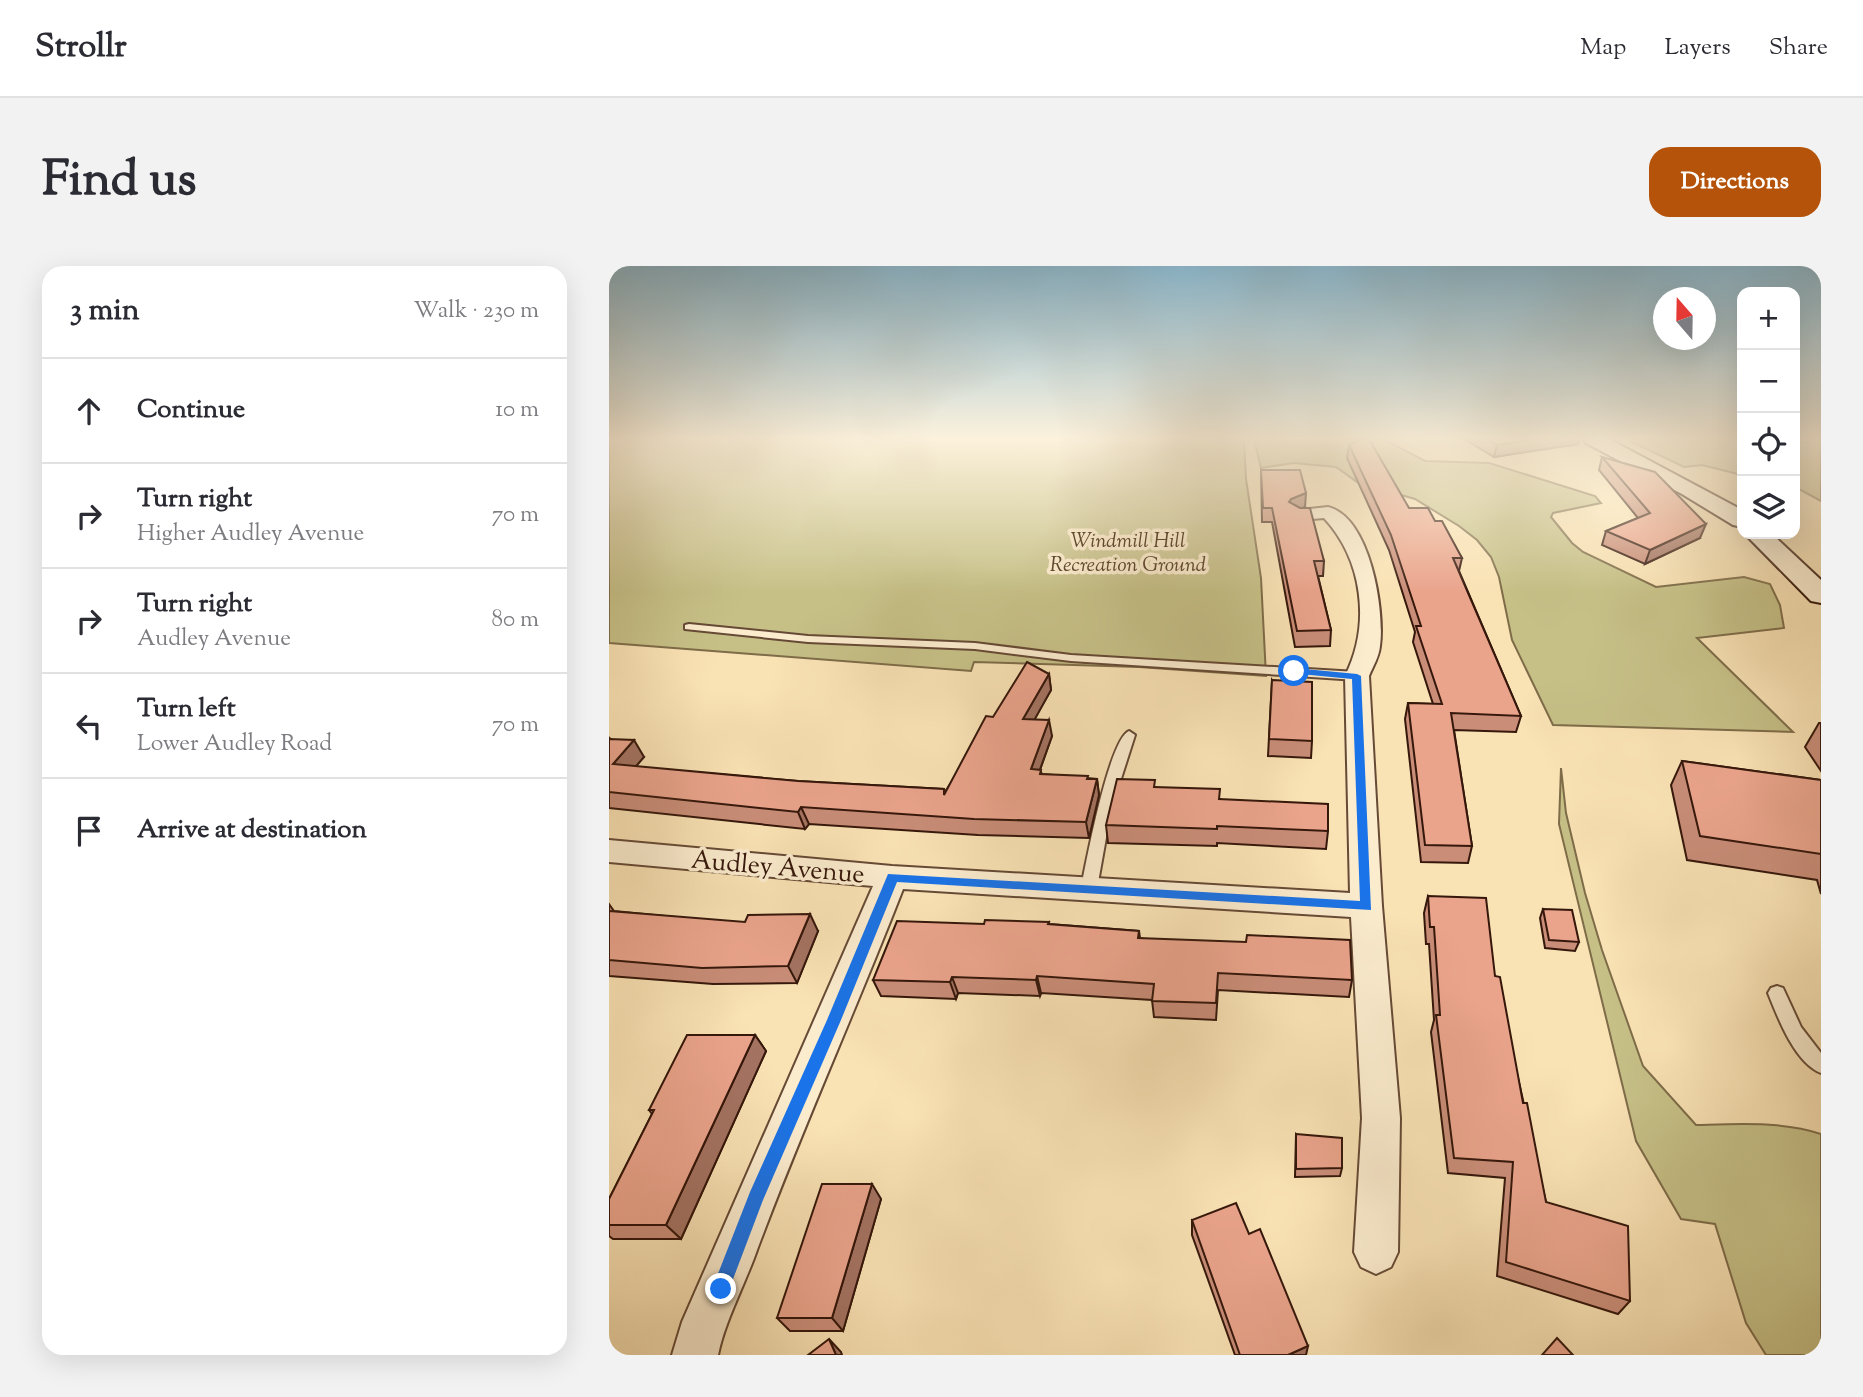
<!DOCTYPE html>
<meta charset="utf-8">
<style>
body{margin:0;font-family:"Sorts Mill Goudy",serif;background:#f2f2f3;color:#2b2b33}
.controls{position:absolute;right:21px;top:21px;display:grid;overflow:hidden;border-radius:14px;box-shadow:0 7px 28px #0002}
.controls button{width:63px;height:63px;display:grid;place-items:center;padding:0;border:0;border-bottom:2px solid #e1e1e2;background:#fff;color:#2b2b33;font:35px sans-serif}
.compass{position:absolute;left:1044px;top:21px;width:63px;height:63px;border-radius:50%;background:#fff;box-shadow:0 7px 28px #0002;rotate:340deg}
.stop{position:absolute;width:21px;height:21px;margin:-16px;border:5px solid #1a73e8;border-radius:50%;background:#fff}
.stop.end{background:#1a73e8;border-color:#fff;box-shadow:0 2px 7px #0008}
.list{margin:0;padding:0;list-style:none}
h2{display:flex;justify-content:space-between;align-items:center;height:91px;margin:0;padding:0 28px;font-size:30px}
h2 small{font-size:23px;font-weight:400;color:#7c7c81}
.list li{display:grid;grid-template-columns:46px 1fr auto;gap:21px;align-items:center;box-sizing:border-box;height:105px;padding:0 28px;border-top:2px solid #e1e1e2}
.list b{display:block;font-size:26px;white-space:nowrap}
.list p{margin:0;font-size:23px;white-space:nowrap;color:#7c7c81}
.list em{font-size:23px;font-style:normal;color:#7c7c81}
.icon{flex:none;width:38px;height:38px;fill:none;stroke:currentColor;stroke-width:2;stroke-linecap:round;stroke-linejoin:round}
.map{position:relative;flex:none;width:1212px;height:1089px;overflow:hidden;border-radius:21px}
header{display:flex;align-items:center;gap:42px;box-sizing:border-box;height:98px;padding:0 35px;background:#fff;border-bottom:2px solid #e1e1e2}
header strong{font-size:33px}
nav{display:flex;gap:38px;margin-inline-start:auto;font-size:24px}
.intro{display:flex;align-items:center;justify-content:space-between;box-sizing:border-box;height:168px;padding:0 42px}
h1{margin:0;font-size:49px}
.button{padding:18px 32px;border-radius:21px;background:#b45309;color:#fff;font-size:24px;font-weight:700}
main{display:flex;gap:42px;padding:0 42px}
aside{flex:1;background:#fff;border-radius:21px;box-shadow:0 7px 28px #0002}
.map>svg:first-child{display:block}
</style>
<header>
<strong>Strollr</strong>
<nav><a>Map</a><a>Layers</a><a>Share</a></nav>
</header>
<div class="intro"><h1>Find us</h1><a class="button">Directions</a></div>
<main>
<aside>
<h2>3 min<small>Walk · 230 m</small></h2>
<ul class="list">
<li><svg class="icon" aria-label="ahead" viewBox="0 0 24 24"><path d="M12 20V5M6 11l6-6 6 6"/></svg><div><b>Continue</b></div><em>10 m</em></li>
<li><svg class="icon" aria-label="right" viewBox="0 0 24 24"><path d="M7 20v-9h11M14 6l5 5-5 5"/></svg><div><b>Turn right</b><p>Higher Audley Avenue</p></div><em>70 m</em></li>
<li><svg class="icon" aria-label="right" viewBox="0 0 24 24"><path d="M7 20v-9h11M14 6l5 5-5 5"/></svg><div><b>Turn right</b><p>Audley Avenue</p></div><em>80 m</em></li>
<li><svg class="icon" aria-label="left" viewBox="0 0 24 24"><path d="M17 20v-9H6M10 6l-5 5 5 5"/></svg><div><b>Turn left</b><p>Lower Audley Road</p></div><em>70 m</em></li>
<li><svg class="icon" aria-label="arrive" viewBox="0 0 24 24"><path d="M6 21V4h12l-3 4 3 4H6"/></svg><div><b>Arrive at destination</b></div></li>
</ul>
</aside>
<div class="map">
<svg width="1212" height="1089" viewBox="0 0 1212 1089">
<rect width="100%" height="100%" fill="#f9e2b4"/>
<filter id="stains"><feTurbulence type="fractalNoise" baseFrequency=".00286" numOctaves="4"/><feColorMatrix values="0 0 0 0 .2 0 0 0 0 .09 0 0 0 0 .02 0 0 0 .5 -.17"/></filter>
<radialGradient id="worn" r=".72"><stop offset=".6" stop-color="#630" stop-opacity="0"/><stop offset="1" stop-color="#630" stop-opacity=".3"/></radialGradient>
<g fill="#c6c087" stroke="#7e6c49" stroke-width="2">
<polygon points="0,173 635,173 637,213 652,312 657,410 530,401 365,396 362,405 0,377"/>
<polygon points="645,173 774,173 816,195 880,197 986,230 992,237 944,247 942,251 963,277 974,286 1047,321 1135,311 1161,318 1171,339 1175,362 1088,372 1184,466 944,459 903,374 890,311 882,291 868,274 850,260 806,233 748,216 727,201 685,197 652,202"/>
<polygon points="1017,173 1133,173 1133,209 1093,199 1075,201"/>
<polygon points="1186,173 1212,173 1212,235 1186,221"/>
<path d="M952,502l5,45 19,80 17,57 41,116 53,59c40,-1 87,-4 125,9v221h-55l-20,-32 -31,-99 -34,-5 -45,-78 -77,-317z"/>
</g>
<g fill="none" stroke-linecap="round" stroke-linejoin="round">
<defs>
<g id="lane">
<polygon points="80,358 199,370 366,377 462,389 748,406 754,410 748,414 462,395 366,383 199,376 76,363 76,359"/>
<path d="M520,465l6,4 -24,75 -14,78 -3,4h-10l-3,-4c5,-25 28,-149 48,-157z"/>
<path d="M1168,720l6,2 18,39 20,26v20c-26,-10 -43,-55 -53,-80l3,-5z"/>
</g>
<path id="street" d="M719,241c42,10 57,103 52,139 -1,11 -7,20 -11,30l13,230 18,212 -2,134 -7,15 -15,7 -15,-7 -7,-15 8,-134 -11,-201 -448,-28c-47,121 -101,240 -146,361 -11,32 -33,73 -39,105h-46l10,-33 191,-436 -264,-24v-22l283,26 458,27 -5,-217c26,-51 18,-116 -21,-158l-24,2 -9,-5 9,-5z"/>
<g id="secondary">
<polygon points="974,173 1000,173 1133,244 1133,261 1124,259 1073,228 977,177"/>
<polygon points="1136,268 1163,268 1212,314 1212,337 1202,335"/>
</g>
</defs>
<use href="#lane" stroke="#664a35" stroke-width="4"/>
<use href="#street" stroke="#664a35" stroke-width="4"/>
<use href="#secondary" stroke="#35170b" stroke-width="4"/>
<use href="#lane" fill="#fbecce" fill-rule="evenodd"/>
<use href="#street" fill="#fbecce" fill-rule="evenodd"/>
<use href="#secondary" fill="#fbecce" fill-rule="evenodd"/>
</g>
<g fill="#c98d78" stroke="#35170b" stroke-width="2">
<polygon points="855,173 970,173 969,178 885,191"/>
<polygon points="740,179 800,242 826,255 853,292 850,305 912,450 907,466 845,464 863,580 859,597 812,596 796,453 799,437 824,438 804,376 806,366 780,284 738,192"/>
<polygon points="993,191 1091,272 1036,298 993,279 997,265 1029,252 990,204"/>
<polygon points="652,204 696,241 692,242 715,295 714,310 709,310 722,364 721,380 686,381 663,256 653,256"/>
<polygon points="440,408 442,424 425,453 443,470 431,504 433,508 488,513 490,529 480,572 369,569 200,558 196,563 0,542 0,471 1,473 35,491 26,501 189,515 335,523 336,526 384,451"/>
<polygon points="663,414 703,475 702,492 659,490"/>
<polygon points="1210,457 1212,457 1212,505 1196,481"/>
<polygon points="1073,495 1212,514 1212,628 1208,614 1078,594 1062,519"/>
<polygon points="547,521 611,533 719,565 717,583 608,577 608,580 499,577 497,559"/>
<polygon points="819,630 886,710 937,936 1021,1035 1009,1048 888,1010 896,912 839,907 822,766 825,754 820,678 817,678 815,647"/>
<polygon points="0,638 5,645 209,665 188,717 104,718 0,710"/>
<polygon points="934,643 970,676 966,685 936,682 931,652"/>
<polygon points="440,656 440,658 530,665 531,672 743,714 740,731 609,724 607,754 545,751 543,734 432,727 431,730 349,727 347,733 272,730 264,714"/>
<polygon points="146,769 157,785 72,973 4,973 0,970 0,933 43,848 40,844"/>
<polygon points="687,868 733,902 731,910 686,911"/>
<polygon points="272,933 234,1065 181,1065 168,1052"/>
<polygon points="583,954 640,968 697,1089 626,1089 583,969"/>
</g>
<g fill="#a47362" stroke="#35170b" stroke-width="2">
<polygon points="924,173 970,173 969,178 885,191 888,179"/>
<polygon points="697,227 696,241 681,247 680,236 682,233"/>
<polygon points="1097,258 1091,272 1036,298 1041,284"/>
<polygon points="440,408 442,424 417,469 414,453"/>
<polygon points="440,454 443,470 425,520 422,503"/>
<polygon points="25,474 35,491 14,515 4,498"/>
<polygon points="488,513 490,529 480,572 477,556"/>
<polygon points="192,541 200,558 196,563 189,546"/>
<polygon points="201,648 209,665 188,717 179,700"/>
<polygon points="428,710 432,727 431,730 427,714"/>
<polygon points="343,711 349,727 347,733 341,716"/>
<polygon points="146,769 157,785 72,973 57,959"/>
<polygon points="263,918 272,933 234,1065 223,1052"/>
<polygon points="220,1073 232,1086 233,1089 227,1089"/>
<polygon points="699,1080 697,1089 679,1089"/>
</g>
<g fill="#eaa48c" stroke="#35170b" stroke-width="2">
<polygon points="752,173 760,173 800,242 819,242 826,255 833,255 853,292 844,292 912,450 842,447 863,580 816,579 799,437 833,438 807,360 812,360 782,269 740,179"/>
<polygon points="878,173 924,173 888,179"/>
<polygon points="993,191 1046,206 1097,258 1041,284 997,265 1041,247"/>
<polygon points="652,204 691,204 697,227 682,233 680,236 691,242 701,242 715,295 705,295 722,364 688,365 663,242 654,242"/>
<polygon points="418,396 440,408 414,453 440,454 422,503 432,504 431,508 479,510 478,513 488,513 477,556 365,553 192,541 189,546 0,526 0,473 25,474 4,498 189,515 335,523 335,529 377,450 384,451"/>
<polygon points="663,414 703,416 703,475 660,473"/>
<polygon points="1073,495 1212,514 1212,588 1091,570"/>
<polygon points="508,513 546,514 545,521 611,523 610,533 719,538 719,565 608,560 608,563 497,559"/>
<polygon points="819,630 877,632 886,710 891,711 914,837 918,837 937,936 1019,960 1021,1035 897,996 904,896 845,892 827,749 831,749 825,661 821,661"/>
<polygon points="934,643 963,644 970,676 940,674"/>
<polygon points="0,645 136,656 139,649 201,648 179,700 93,702 0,694"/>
<polygon points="376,654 440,656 439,658 530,665 529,672 637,676 638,669 741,674 743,714 609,707 607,737 543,735 545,718 428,710 427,714 343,711 341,716 264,714 288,655 375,658"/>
<polygon points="78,769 146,769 57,959 0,959 0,933 45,844 40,844"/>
<polygon points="687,868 733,872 733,902 687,903"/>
<polygon points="213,918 263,918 223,1052 168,1052"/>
<polygon points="627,937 640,968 651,963 699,1080 679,1089 631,1089 583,954"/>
<polygon points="948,1072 964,1089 933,1089"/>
<polygon points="220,1073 227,1089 199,1089"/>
</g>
<linearGradient id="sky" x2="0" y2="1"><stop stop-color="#8ab8cf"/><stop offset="0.53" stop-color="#fcf2dd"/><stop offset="1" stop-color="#fcf2dd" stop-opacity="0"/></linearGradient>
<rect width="1212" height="326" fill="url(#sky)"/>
<polygon fill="#1a73e8" points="685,402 748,408 752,410 762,644 288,616 232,754 154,934 118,1029 112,1032 105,1029 103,1023 141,926 218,754 279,608 751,635 743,413 681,407 681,403"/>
<g text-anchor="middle" stroke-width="7" stroke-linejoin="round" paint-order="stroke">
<g font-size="21" font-style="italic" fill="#604a30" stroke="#fbecce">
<text x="519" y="281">Windmill Hill<tspan x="519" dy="24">Recreation Ground</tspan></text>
</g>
<g font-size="26" fill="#35170b" stroke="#fbecce">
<text transform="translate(169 600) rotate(5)" y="9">Audley Avenue</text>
</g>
</g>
<rect width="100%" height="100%" filter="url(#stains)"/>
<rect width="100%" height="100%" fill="url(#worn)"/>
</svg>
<div class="controls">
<button>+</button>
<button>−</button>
<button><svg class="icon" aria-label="locate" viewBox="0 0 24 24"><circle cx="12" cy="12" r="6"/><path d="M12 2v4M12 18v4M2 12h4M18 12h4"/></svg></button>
<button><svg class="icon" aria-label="layers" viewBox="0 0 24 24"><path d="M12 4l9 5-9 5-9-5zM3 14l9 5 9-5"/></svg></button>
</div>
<svg class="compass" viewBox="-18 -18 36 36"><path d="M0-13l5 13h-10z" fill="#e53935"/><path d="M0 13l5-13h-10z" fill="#7c7c81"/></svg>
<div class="stop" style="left:685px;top:405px"></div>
<div class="stop end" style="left:112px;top:1023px"></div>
</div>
</main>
